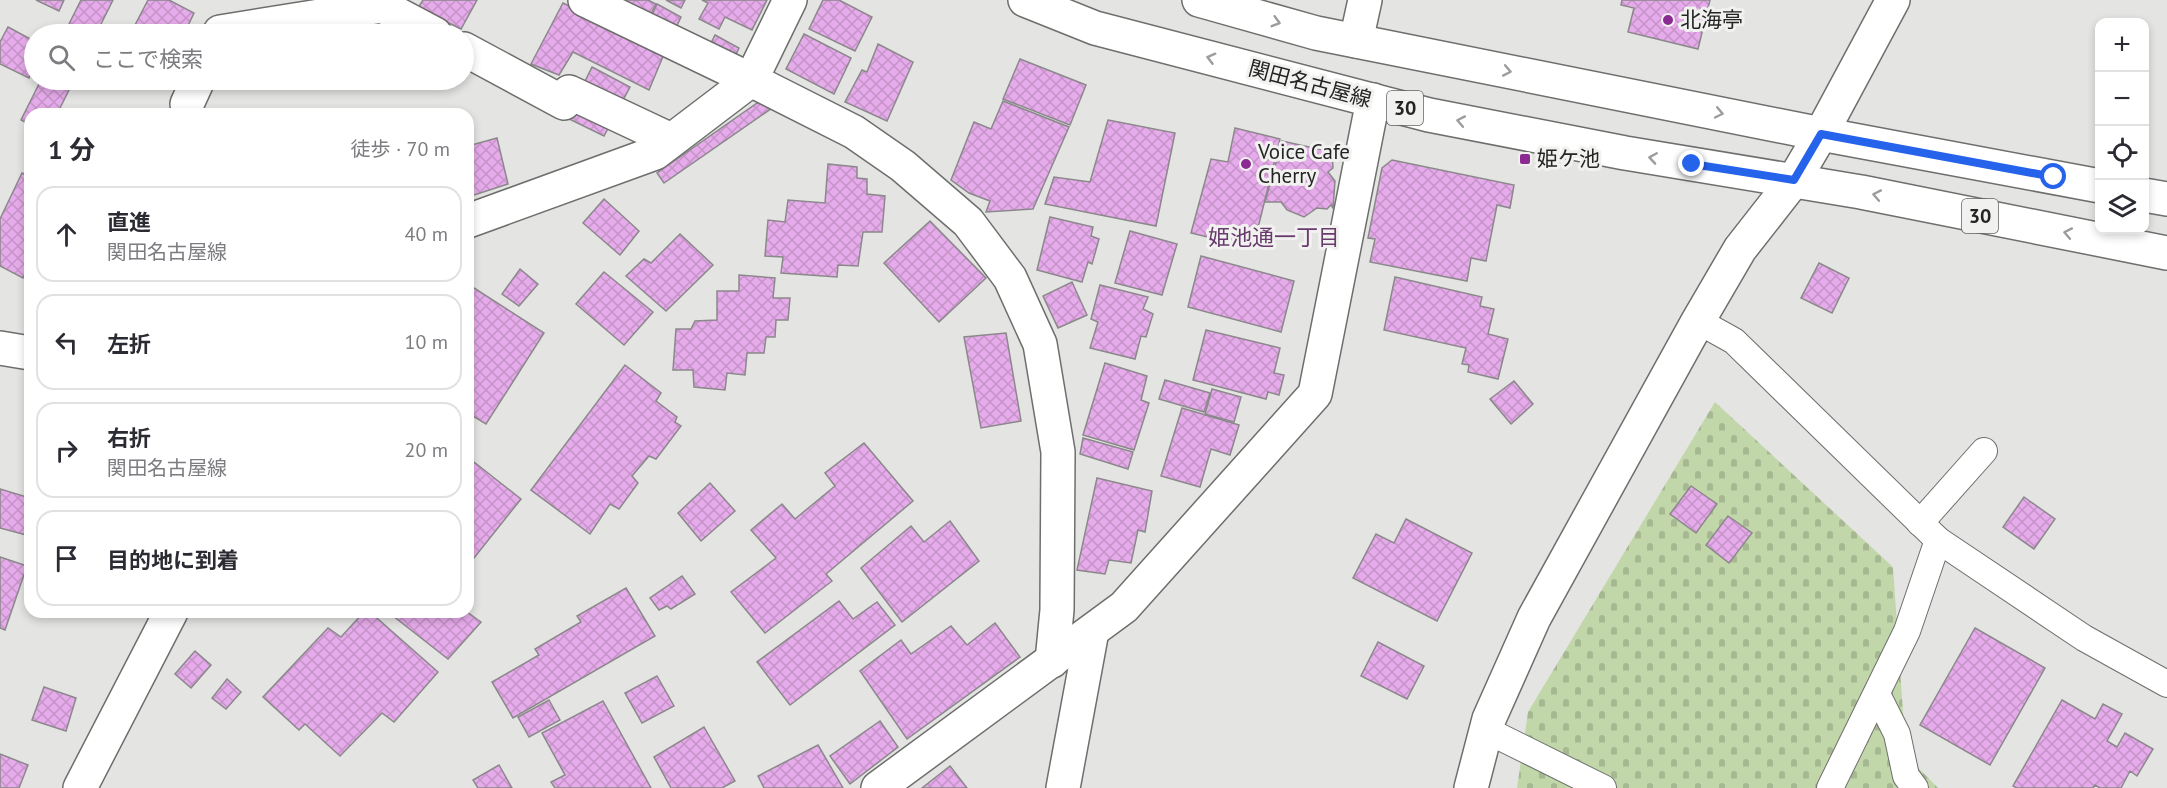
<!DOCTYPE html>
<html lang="ja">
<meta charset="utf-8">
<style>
body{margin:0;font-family:"PT Sans","Noto Sans JP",sans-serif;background:#f2f2f3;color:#2b2b33}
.controls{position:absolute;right:18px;top:18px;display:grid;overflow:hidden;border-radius:12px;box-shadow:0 3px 9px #0003}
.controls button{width:54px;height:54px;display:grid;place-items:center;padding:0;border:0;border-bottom:2px solid #e1e1e2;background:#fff;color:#2b2b33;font:30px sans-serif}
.stop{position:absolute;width:18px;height:18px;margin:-14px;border:4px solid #2563eb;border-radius:50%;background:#fff}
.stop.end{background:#2563eb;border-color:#fff;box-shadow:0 2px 6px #0008}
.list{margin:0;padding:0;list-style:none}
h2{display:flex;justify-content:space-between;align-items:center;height:78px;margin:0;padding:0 24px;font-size:26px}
h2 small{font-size:20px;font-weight:400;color:#7c7c81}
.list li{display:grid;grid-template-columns:39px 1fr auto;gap:18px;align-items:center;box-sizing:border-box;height:96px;margin:0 12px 12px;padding:0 12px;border:2px solid #e1e1e2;border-radius:18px}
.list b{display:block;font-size:22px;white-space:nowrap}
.list p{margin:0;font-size:20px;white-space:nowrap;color:#7c7c81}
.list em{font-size:20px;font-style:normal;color:#7c7c81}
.icon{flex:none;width:33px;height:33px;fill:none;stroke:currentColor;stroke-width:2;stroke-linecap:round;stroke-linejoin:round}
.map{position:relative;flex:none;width:2167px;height:788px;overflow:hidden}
.search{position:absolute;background:#fff;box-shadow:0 3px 9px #0003;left:24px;top:24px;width:450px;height:66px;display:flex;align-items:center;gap:15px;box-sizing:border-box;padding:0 21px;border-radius:33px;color:#7c7c81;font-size:22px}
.panel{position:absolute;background:#fff;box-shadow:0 3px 9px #0003;left:24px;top:108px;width:450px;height:510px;border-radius:18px}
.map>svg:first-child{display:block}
</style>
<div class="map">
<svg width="2167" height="788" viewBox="0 0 2167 788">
<defs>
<pattern id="cemetery-stones" width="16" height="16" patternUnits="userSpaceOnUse" patternTransform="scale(1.5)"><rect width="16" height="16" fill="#c2d7a9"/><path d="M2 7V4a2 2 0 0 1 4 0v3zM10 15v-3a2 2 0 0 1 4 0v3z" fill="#a6b891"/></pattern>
<pattern id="building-cross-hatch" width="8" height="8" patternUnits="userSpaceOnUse" patternTransform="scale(1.5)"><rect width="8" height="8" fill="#e6abea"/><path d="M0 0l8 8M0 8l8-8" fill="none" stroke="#c593c8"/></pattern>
</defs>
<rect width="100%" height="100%" fill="#e4e5e2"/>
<polygon fill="url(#cemetery-stones)" points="1715,402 1893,567 1906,755 1938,788 1517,788 1528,712"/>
<g fill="url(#building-cross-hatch)" stroke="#8b888b" stroke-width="1.5">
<polygon points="36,0 64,0 59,11"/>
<polygon points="81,0 113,0 96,34 64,34"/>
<polygon points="148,0 169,0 194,13 184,34 143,34 133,29"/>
<polygon points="423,0 477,0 461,29 418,8"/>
<polygon points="594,0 648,0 656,4 645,25"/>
<polygon points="666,0 685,0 681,8"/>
<polygon points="702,0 767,0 752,30 725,17 719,29 699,19 708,3"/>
<polygon points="823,0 839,0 872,17 855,51 809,29"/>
<polygon points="1622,0 1710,0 1698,49 1628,32 1634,8 1621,5"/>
<polygon points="563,3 664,54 649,90 573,52 559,75 531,64"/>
<polygon points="657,4 681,17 671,38 647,26"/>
<polygon points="8,27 34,41 34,67 29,78 0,64 0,42"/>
<polygon points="804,34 851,58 834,94 786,69"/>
<polygon points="715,35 739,48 730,67 705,55"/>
<polygon points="878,44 913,62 887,121 845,102 862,70 867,72"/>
<polygon points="1020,59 1086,85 1070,125 1003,99"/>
<polygon points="592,67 630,87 604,136 567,118"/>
<polygon points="41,80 74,80 57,114 30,114 30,125 21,120"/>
<polygon points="767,96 775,106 664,183 657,173"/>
<polygon points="1003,101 1069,127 1033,209 986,212 990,201 969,193 951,180 974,122 991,129"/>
<polygon points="1108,120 1175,133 1156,226 1045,204 1054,177 1090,182"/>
<polygon points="1235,128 1280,139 1253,248 1191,233 1211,159 1228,162"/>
<polygon points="497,138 508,184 468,197 468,146"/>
<polygon points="1282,141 1332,152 1333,168 1328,172 1335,181 1333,208 1331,205 1327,209 1317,208 1304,217 1287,210 1281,202 1265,202"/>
<polygon points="1392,160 1514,185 1510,208 1497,205 1486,261 1471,258 1467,281 1370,262 1375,239 1368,238 1382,168"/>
<polygon points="828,164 857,167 857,178 867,179 867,194 885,196 882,232 863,232 858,266 838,265 837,277 781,273 783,257 765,256 768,220 785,222 788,200 825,203"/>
<polygon points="22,173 30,177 30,263 23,278 0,266 0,219"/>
<polygon points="604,199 639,231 620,255 583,223"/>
<polygon points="1050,217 1093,227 1091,236 1099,239 1092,264 1088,262 1082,282 1037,270"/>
<polygon points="930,221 986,278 939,322 884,263"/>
<polygon points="1130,231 1177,244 1162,295 1115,283"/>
<polygon points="680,234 713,265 666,311 626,276 644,259 651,263"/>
<polygon points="1201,256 1294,281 1281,332 1188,307"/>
<polygon points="1819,263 1849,278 1832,313 1801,298"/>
<polygon points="520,269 538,284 519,306 502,294"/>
<polygon points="604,272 653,312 624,345 576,304"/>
<polygon points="739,275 775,278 773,298 790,298 788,320 776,320 775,337 766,337 764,353 747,353 745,375 727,373 725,390 694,387 693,370 673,370 676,329 691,329 695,321 717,320 717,291 739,291"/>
<polygon points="1395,277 1482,297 1480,306 1494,309 1488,334 1508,339 1498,379 1468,372 1469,365 1462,364 1466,348 1384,330"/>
<polygon points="1072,282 1087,315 1058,328 1043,296"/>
<polygon points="1100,285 1148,297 1143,309 1153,314 1146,337 1141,336 1135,359 1090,348 1098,322 1091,319"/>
<polygon points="474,288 544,333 486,424 468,413 468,298"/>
<polygon points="1206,330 1280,348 1274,373 1284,375 1279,395 1268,392 1266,399 1193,380"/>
<polygon points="1006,333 1021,421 981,428 964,337"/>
<polygon points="1105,363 1147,376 1141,400 1149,403 1134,450 1083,435"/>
<polygon points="625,365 661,393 656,401 677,417 675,422 681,426 656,459 649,456 632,476 638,483 619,509 610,504 590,534 531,490"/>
<polygon points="1165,380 1210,393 1204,412 1159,399"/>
<polygon points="1514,381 1533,404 1511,424 1490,399"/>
<polygon points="1212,389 1241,397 1234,422 1205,414"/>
<polygon points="1182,408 1239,425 1230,455 1211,449 1200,487 1161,476"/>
<polygon points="1083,438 1133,452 1128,469 1080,454"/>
<polygon points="864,443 913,501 826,574 832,581 765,633 731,592 776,558 751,530 782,504 795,519 835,486 825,473"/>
<polygon points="474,462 521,499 474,558 468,553 468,468"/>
<polygon points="1097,478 1152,491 1145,532 1138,530 1131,563 1109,560 1105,574 1077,570"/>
<polygon points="710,483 735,511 701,541 678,513"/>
<polygon points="1691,486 1717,504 1696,533 1670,514"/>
<polygon points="0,489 30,498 30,536 0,528"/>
<polygon points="2024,497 2055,519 2034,549 2003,527"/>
<polygon points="1728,516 1752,533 1729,563 1706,545"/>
<polygon points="1406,519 1472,553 1437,621 1353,578 1376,534 1394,543"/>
<polygon points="950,521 979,561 902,622 861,568 911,526 924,542"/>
<polygon points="0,557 27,566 5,630 0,628"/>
<polygon points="682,576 695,594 671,609 667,606 659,610 650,598"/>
<polygon points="626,588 655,636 513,718 492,682 539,655 535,649 581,622 577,616"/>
<polygon points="839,601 853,619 877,602 895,625 790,705 757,662"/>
<polygon points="364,612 370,612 438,672 394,722 382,713 340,756 305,724 299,730 263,697 328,628 341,637"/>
<polygon points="388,612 467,612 481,622 448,659"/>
<polygon points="995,623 1020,657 907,739 860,671 901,640 911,654 951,626 967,645"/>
<polygon points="1975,628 2045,668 1990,765 1920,725"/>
<polygon points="1378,642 1424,666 1407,699 1361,676"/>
<polygon points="195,651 211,665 191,688 175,674"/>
<polygon points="657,676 674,706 642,723 625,693"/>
<polygon points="227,679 241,692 226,709 212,698"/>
<polygon points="44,687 76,698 66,731 32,720"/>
<polygon points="549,700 560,720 529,737 518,717"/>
<polygon points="2062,700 2095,719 2103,704 2122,714 2107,741 2117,747 2125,733 2153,749 2137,776 2130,771 2121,788 2100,788 2095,785 2093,788 2017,788 2013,786"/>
<polygon points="603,701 651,788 555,788 551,782 565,775 542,733"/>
<polygon points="880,721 898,747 850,784 830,756"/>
<polygon points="704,727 735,781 722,788 671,788 654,757"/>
<polygon points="818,745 843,788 764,788 758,776"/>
<polygon points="0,754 28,765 19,788 0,788"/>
<polygon points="499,765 512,788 478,788 473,780"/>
<polygon points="950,766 967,788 922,788"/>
</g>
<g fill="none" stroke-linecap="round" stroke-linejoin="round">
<defs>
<g id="lane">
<polyline points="1698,321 1734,341 1938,540 2084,638 2167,684"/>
<polyline points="1920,523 1984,451"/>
<polyline points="1877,694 1897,734 1906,776 1915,788"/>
<polyline points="1486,730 1603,788"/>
<polyline points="1830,788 1907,631 1938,540"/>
</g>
<g id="street">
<polyline points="585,0 751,80 854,132 903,166 968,222 1010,278 1040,344 1058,452 1057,610 1052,661"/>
<polyline points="219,34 220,32 382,6 435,34"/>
<polyline points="1356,41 1365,0"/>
<polyline points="464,49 564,103 569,92 671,140"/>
<polyline points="187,104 198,80"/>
<polyline points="468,221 655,153 751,80 790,0"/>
<polyline points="0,348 30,353"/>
<polyline points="80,788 171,612"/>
<polyline points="878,788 1124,607 1315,394 1373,100"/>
<polyline points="1063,788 1092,631"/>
</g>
<polyline id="secondary" points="1471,788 1489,719 1534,618 1698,321 1740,249 1794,180 1821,134 1893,0"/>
<g id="primary">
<polyline points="1025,0 1095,28 1429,115 1625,153 1861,192 2167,253"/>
<polyline points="1199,0 1316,33 1821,134 2100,186"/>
<polyline points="2144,195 2167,199"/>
</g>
</defs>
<use href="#lane" stroke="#6d6f6c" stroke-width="28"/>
<use href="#street" stroke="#6d6f6c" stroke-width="36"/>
<use href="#secondary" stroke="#6d6f6c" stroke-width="36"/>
<use href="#primary" stroke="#6d6f6c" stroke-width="36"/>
<use href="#lane" stroke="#fff" stroke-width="26"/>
<use href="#street" stroke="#fff" stroke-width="33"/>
<use href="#secondary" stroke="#fff" stroke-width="33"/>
<use href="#primary" stroke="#fff" stroke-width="33"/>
</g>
<defs><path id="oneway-chevron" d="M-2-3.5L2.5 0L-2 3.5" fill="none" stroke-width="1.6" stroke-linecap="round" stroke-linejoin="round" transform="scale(1.5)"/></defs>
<g stroke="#9c9c9c">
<use href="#oneway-chevron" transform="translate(1276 22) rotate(16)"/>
<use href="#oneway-chevron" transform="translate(1211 58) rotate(-165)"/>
<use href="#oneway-chevron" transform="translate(1507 71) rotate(11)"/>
<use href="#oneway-chevron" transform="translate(1719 113) rotate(12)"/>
<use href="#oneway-chevron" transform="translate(1461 121) rotate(-169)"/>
<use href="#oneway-chevron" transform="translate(1653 158) rotate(-171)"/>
<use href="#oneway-chevron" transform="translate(1877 195) rotate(-169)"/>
<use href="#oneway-chevron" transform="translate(2068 233) rotate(-169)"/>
</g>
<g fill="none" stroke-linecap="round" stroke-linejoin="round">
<polyline stroke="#2563eb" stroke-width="8" points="1692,164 1794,180 1821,134 2054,177"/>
</g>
<g fill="#8b2a93" stroke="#f1f2ef" stroke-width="2">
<circle cx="1668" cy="20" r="6"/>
<rect x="1519" y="153" width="12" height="12" rx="3"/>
<circle cx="1246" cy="164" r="6"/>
</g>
<g text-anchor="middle" stroke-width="6" stroke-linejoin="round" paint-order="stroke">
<g fill="#f1f2ef" stroke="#616260" stroke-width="1.5">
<rect x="1387" y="91" width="36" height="34" rx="4.5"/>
<rect x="1962" y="199" width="36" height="34" rx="4.5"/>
</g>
<g font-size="20" font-weight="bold" fill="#232423">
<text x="1405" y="115">30</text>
<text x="1980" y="223">30</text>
</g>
<g font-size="21" fill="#232423" stroke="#f1f2ef" text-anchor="start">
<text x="1680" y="27">北海亭</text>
<text x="1258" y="159">Voice Cafe<tspan x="1258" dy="24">Cherry</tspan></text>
<text x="1537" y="166">姫ケ池</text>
</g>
<g font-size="21" fill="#232423" stroke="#f1f2ef">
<text transform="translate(1310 84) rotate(15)" y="7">関田名古屋線</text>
</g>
<g font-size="22" fill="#693a6d" stroke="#f1f2ef">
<text x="1274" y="245">姫池通一丁目</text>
</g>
</g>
</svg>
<div class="controls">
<button>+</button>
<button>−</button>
<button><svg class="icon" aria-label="locate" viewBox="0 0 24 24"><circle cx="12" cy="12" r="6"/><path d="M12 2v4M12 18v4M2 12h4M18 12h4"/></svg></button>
<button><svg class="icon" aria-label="layers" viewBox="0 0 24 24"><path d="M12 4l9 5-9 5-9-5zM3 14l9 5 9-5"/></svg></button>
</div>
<div class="stop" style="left:2054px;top:177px"></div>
<div class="stop end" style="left:1692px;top:164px"></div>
<div class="search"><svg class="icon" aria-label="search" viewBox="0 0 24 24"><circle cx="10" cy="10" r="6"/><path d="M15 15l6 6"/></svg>ここで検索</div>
<section class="panel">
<h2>1 分<small>徒歩 · 70 m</small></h2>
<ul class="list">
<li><svg class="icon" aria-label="ahead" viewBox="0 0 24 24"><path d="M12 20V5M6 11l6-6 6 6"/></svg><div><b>直進</b><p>関田名古屋線</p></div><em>40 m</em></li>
<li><svg class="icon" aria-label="left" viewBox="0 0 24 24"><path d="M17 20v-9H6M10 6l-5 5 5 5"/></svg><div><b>左折</b></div><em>10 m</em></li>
<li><svg class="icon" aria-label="right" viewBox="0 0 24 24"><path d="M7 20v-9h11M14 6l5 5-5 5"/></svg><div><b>右折</b><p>関田名古屋線</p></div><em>20 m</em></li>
<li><svg class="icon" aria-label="arrive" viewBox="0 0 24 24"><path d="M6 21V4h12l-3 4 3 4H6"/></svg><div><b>目的地に到着</b></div></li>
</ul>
</section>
</div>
